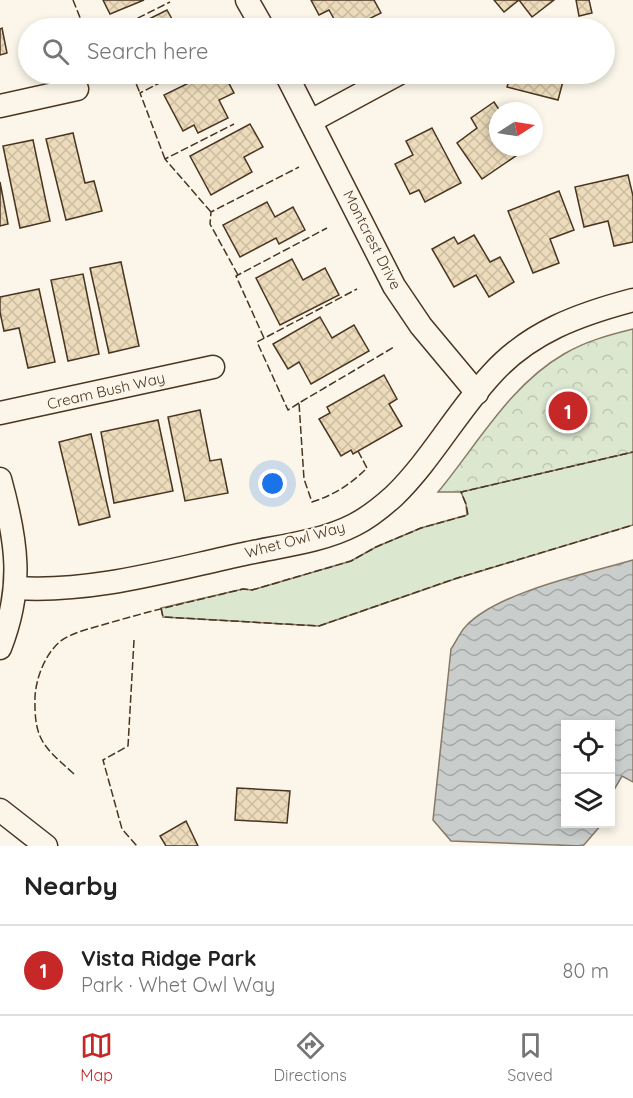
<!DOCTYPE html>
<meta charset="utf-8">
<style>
body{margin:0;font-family:Quicksand,sans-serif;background:#f6f6f6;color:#222}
.controls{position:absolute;right:18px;bottom:18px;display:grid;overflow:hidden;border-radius:0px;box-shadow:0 3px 9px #0003}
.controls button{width:54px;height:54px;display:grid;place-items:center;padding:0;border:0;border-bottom:2px solid #e0e0e0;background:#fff;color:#222;font:30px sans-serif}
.compass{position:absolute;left:489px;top:102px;width:54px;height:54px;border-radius:50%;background:#fff;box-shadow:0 3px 9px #0003;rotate:78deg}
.you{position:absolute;left:273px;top:484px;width:21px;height:21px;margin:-15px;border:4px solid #fff;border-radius:50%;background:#1a73e8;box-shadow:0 0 0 9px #1a73e833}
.badge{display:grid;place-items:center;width:39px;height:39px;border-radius:50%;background:#c62828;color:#fff;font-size:20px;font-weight:700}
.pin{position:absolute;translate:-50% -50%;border:3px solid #fff;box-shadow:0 2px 6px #0006}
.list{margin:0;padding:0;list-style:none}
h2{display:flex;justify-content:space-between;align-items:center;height:78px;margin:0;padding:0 24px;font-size:26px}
h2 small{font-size:20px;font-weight:400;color:#767676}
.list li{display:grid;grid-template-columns:39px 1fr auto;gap:18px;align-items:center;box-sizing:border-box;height:90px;padding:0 24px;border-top:2px solid #e0e0e0}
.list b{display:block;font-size:22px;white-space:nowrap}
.list p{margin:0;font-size:20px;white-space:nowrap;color:#767676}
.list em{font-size:20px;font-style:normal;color:#767676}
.icon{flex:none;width:33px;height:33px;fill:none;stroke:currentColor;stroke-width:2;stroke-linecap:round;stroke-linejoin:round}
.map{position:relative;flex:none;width:633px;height:846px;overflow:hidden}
.search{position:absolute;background:#fff;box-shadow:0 3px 9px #0003;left:18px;right:18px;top:18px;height:66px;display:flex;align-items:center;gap:15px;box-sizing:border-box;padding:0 21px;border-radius:33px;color:#767676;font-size:22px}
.sheet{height:168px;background:#fff}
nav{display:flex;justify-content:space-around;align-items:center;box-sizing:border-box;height:84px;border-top:2px solid #e0e0e0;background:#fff;font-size:16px;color:#767676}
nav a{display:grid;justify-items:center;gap:3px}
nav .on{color:#c62828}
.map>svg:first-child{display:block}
</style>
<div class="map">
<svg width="633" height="846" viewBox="0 0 633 846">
<defs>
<pattern id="park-crowns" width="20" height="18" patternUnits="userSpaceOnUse" patternTransform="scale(1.5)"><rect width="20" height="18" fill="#dce7d0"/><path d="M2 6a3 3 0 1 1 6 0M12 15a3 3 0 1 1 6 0" fill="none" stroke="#bec7b2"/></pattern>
<pattern id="water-waves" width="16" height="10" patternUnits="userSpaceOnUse" patternTransform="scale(1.5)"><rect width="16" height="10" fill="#c9cecd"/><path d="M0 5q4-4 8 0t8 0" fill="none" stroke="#a5a8a6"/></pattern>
<pattern id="building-cross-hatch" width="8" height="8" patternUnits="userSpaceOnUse" patternTransform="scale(1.5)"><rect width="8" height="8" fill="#ecdcbc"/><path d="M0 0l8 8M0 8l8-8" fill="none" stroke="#ccbda1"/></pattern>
</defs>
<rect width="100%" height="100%" fill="#fbf6e9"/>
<polygon fill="#dce7d0" stroke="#887966" stroke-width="1.5" points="633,452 633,525 455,579 319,626 163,617 161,608 243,589 252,590 351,561 376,547 421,528 467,515 466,504 461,492"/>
<path fill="url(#park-crowns)" stroke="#887966" stroke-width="1.5" d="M633,329v123l-172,40h-23c39,-47 72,-107 126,-138 22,-13 45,-19 69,-25z"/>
<path fill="url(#water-waves)" stroke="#887966" stroke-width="1.5" d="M633,560v222l-11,-6 -11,19 -1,-71h-44v100h36l-19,22 -132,-5 -18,-21 18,-171c5,-7 9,-17 15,-23 32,-34 122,-53 167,-66z"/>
<g fill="url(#building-cross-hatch)" stroke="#4a3520" stroke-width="1.5">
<polygon points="103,0 144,0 110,14"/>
<polygon points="311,0 374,0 381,13 351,28 339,28 329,10 319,15"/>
<polygon points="494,0 554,0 532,17 519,0 504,12"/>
<polygon points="576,0 589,0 592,13 579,16"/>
<polygon points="167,10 177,28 131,28"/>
<polygon points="195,21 199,28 180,28"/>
<polygon points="2,28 7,53 0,55 0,29"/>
<polygon points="207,74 224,74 234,93 219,100 228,118 198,133 194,125 183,131 164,95"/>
<polygon points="511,74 565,74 558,100 507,87"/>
<polygon points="494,102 500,111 498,111 498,147 525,147 526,149 482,179 457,143 477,128 471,118"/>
<polygon points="250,124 263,147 244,157 252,172 211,195 190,156"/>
<polygon points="432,128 461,183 425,202 419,190 410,194 395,164 413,155 406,141"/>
<polygon points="73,133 85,183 94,181 102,211 66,220 46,139"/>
<polygon points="33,140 50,221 20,228 3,146"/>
<polygon points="628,175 633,196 633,242 614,246 608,221 584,227 575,187"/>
<polygon points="0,182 8,224 0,226"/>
<polygon points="559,191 574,230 550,239 559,263 533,273 508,211"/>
<polygon points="267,202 275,217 293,207 305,230 279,244 276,238 240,257 223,225"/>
<polygon points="474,235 490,262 500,257 514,282 489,297 476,275 454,287 432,249 454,237 458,244"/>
<polygon points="292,259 303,280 325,268 339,295 280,325 256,278"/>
<polygon points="121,262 139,346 109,353 90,268"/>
<polygon points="83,274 99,354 68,361 51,280"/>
<polygon points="39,289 55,362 28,368 19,328 4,331 0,312 0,297"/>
<polygon points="320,317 332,338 354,325 369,351 311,384 299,362 288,369 273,344"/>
<polygon points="384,375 397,399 389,404 402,426 353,454 351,450 341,456 319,419 330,413 327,407"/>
<polygon points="200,410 210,461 221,459 228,493 185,501 168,417"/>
<polygon points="158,420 173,491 114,503 101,432"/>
<polygon points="91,434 110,517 79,525 59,442"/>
<polygon points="237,788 290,791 287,823 235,820"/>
<polygon points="186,821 198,846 166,846 160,836"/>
</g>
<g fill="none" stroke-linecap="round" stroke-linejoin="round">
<defs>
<g id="street">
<polyline points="247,0 263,28"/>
<polyline points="286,74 394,286 421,326 477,393"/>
<polyline points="0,106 77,89"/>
<polyline points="311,121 398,74"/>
<polyline points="0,413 213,367"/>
<path d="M0,479c17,62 24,108 0,169"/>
<path d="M16,588c77,5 153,-18 228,-34 36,-8 77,-12 110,-29 14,-7 29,-19 40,-29 37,-36 62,-83 97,-121 38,-43 89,-61 142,-75"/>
<polyline points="0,810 46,846"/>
</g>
</defs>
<use href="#street" stroke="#4a3520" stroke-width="25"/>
<use href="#street" stroke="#fbf6e9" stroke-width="22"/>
<g stroke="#4a3520" stroke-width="1.5" stroke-dasharray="8 3" stroke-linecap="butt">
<polyline points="73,0 83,25 89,28"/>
<polyline points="118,28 170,2"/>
<polyline points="132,74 140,93"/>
<polyline points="165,159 140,93 177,74"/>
<polyline points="211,212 165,159 234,124"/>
<polyline points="238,275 210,224 211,212 299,167"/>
<polyline points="264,338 236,276 327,228"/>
<polyline points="299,403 288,410 257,342 357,289"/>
<path d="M358,451l9,17c-16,16 -33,27 -55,34l-8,-23 -5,-76 95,-56"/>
<polyline points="161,608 163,617 319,626 454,579 633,525"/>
<polyline points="134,640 128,746 103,760 122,829 137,846"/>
<path d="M74,774c-31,-28 -40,-34 -39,-77 1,-20 11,-45 27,-57 14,-9 31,-12 47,-17 44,-13 89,-23 134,-34l9,1 99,-29 25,-14 45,-19 47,-13 -2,-11 -5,-12 172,-40"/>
</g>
</g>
<g text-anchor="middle" stroke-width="4.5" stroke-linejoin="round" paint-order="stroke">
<g font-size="15" fill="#4a3520" stroke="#fbf6e9">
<text transform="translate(372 240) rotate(63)" y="5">Montcrest Drive</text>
<text transform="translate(106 391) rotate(-13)" y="5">Cream Bush Way</text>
<text transform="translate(295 540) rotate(-15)" y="5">Whet Owl Way</text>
</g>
</g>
</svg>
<div class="controls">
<button><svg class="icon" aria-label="locate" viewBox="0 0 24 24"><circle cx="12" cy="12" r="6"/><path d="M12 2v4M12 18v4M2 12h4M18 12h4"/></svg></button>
<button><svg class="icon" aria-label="layers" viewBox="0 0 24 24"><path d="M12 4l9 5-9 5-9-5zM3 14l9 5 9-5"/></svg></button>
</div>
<svg class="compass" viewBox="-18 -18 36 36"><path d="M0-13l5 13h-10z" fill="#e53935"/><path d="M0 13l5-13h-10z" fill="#767676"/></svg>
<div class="you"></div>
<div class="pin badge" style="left:568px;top:411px">1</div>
<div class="search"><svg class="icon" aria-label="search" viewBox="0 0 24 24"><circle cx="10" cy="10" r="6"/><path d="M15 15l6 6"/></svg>Search here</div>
</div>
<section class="sheet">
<h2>Nearby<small></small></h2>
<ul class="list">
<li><span class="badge">1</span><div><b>Vista Ridge Park</b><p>Park · Whet Owl Way</p></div><em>80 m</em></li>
</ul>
</section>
<nav>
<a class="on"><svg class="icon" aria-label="map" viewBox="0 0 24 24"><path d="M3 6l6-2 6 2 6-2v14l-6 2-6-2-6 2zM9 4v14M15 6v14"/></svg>Map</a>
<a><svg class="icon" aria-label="directions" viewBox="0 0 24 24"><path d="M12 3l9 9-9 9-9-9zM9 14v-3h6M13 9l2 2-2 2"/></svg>Directions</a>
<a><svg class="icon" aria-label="saved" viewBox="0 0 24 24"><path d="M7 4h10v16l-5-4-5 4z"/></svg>Saved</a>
</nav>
